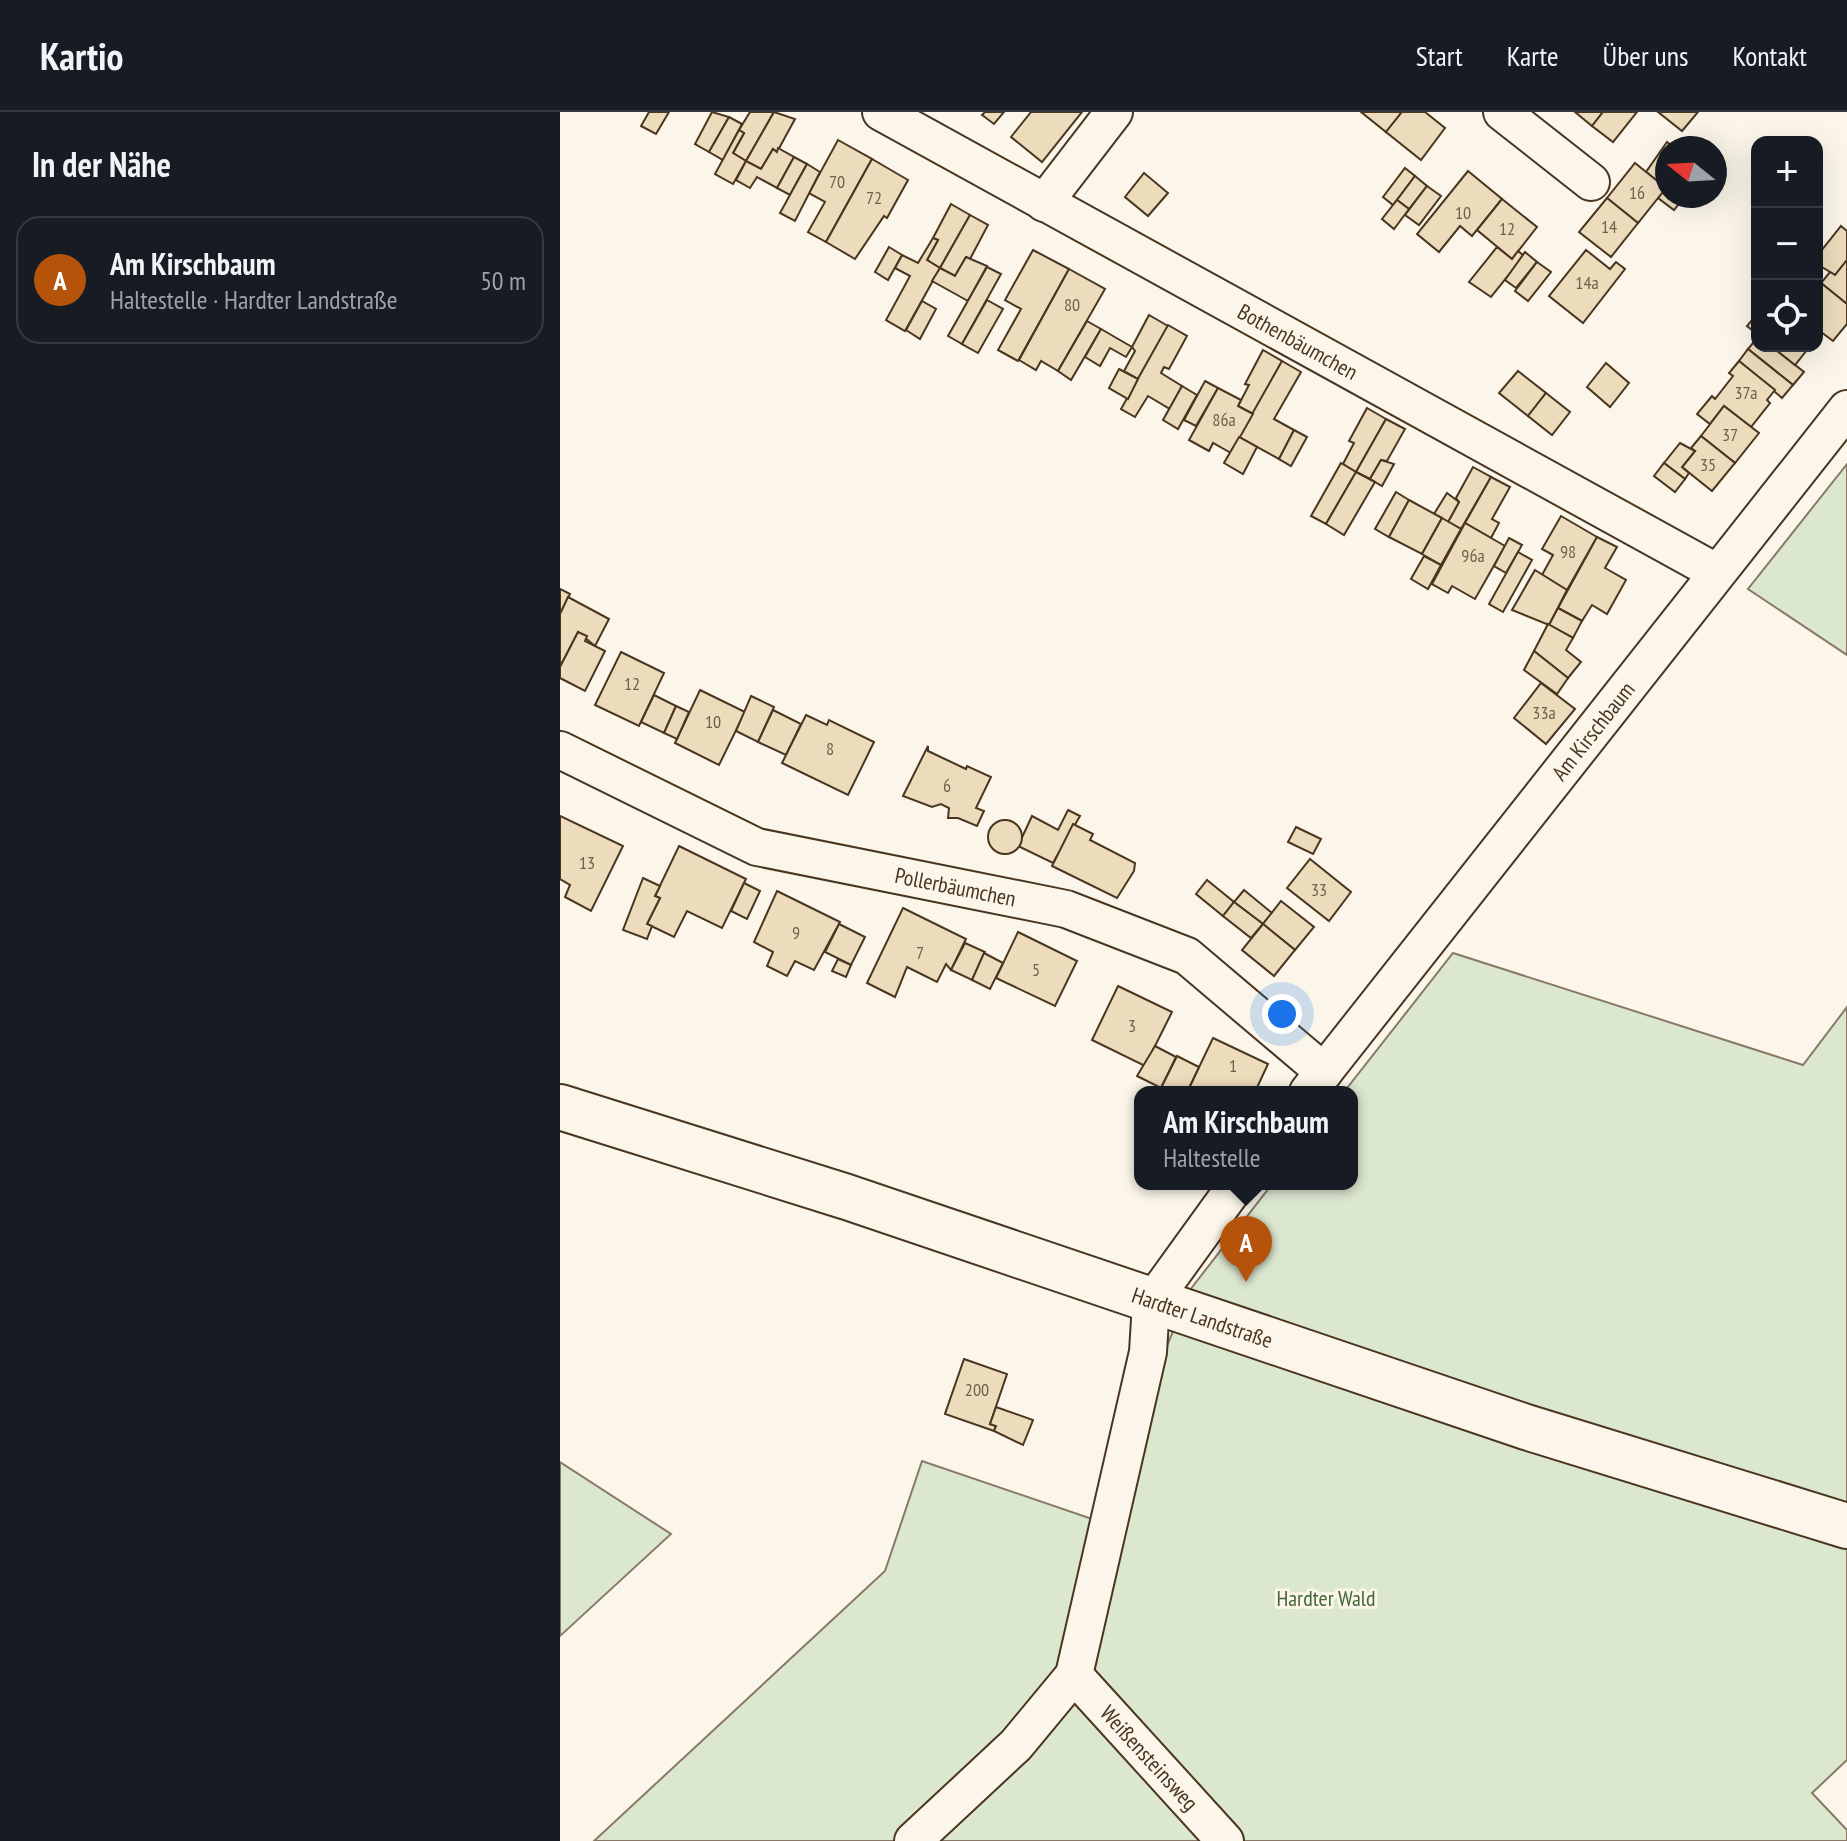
<!DOCTYPE html>
<html lang="de">
<meta charset="utf-8">
<style>
body{margin:0;font-family:"PT Sans Narrow",sans-serif;background:#242831;color:#f1f3f6}
.controls{position:absolute;right:24px;top:24px;display:grid;overflow:hidden;border-radius:16px;box-shadow:0 8px 32px #0002}
.controls button{width:72px;height:72px;display:grid;place-items:center;padding:0;border:0;border-bottom:2px solid #363941;background:#171b24;color:#f1f3f6;font:40px sans-serif}
.compass{position:absolute;left:1095px;top:24px;width:72px;height:72px;border-radius:50%;background:#171b24;box-shadow:0 8px 32px #0002;rotate:288deg}
.you{position:absolute;left:722px;top:902px;width:28px;height:28px;margin:-20px;border:6px solid #fff;border-radius:50%;background:#1a73e8;box-shadow:0 0 0 12px #1a73e833}
.badge{display:grid;place-items:center;width:52px;height:52px;border-radius:50%;background:#b45309;color:#fff;font-size:26px;font-weight:700}
.pin{position:absolute;translate:-50% -66px;filter:drop-shadow(0 2px 4px #0008)}
.pin::after{content:'';position:absolute;top:42px;width:28px;height:24px;background:inherit;clip-path:polygon(0 0,100% 0,50% 100%)}
.popup{position:absolute;left:574px;top:974px;width:224px;height:104px;box-sizing:border-box;display:grid;place-content:center;border-radius:16px;background:#171b24;filter:drop-shadow(0 2px 6px #0005);font-size:26px;white-space:nowrap;color:#9ea1a6}
.popup b{font-size:30px;color:#f1f3f6}
.popup::after{content:'';position:absolute;left:50%;top:100%;margin-left:-16px;border:16px solid transparent;border-top-color:#171b24}
.list{margin:0;padding:0;list-style:none}
h2{display:flex;justify-content:space-between;align-items:center;height:104px;margin:0;padding:0 32px;font-size:34px}
h2 small{font-size:26px;font-weight:400;color:#9ea1a6}
.list li{display:grid;grid-template-columns:52px 1fr auto;gap:24px;align-items:center;box-sizing:border-box;height:128px;margin:0 16px 16px;padding:0 16px;border:2px solid #363941;border-radius:24px}
.list b{display:block;font-size:30px;white-space:nowrap}
.list p{margin:0;font-size:26px;white-space:nowrap;color:#9ea1a6}
.list em{font-size:26px;font-style:normal;color:#9ea1a6}
.icon{flex:none;width:44px;height:44px;fill:none;stroke:currentColor;stroke-width:2;stroke-linecap:round;stroke-linejoin:round}
.map{position:relative;flex:none;width:1287px;height:1729px;overflow:hidden}
header{display:flex;align-items:center;gap:48px;box-sizing:border-box;height:112px;padding:0 40px;background:#171b24;border-bottom:2px solid #363941}
header strong{font-size:38px}
nav{display:flex;gap:44px;margin-inline-start:auto;font-size:28px}
main{display:flex}
aside{flex:1;background:#171b24}
.map>svg:first-child{display:block}
</style>
<header>
<strong>Kartio</strong>
<nav><a>Start</a><a>Karte</a><a>Über uns</a><a>Kontakt</a></nav>
</header>
<main>
<aside>
<h2>In der Nähe<small></small></h2>
<ul class="list">
<li><span class="badge">A</span><div><b>Am Kirschbaum</b><p>Haltestelle · Hardter Landstraße</p></div><em>50 m</em></li>
</ul>
</aside>
<div class="map">
<svg width="1287" height="1729" viewBox="0 0 1287 1729">
<rect width="100%" height="100%" fill="#fbf6e9"/>
<g fill="#dce7d0" stroke="#887966" stroke-width="2">
<polygon points="1287,352 1287,543 1188,477"/>
<polygon points="893,841 1243,953 1287,895 1287,1648 1252,1681 1287,1718 1287,1729 34,1729 325,1459 362,1349 535,1408 630,1178 712,1072 792,1072 792,980 784,980"/>
<polygon points="0,1350 111,1422 0,1524"/>
</g>
<g fill="#ecdcbc" stroke="#4a3520" stroke-width="2">
<polygon points="89,0 109,0 96,22 81,14"/>
<polygon points="152,0 169,5 149,40 135,32"/>
<polygon points="190,0 214,0 186,49 173,41 184,21 179,18"/>
<polygon points="214,0 235,7 217,40 213,37 201,57 186,49"/>
<polygon points="425,0 444,0 434,12 422,3"/>
<polygon points="471,0 522,0 482,50 451,25"/>
<polygon points="801,0 842,0 826,20"/>
<polygon points="842,0 865,0 885,16 861,48 826,20"/>
<polygon points="1015,0 1043,0 1032,14"/>
<polygon points="1043,0 1077,0 1053,30 1032,14"/>
<polygon points="1098,0 1138,0 1122,19"/>
<polygon points="169,5 182,12 163,48 149,40"/>
<polygon points="179,18 184,21 173,41 186,49 173,72 155,62"/>
<polygon points="278,28 312,47 266,130 248,120 265,90 249,81"/>
<polygon points="1107,30 1115,36 1107,36 1107,84 1125,84 1114,98 1098,86 1106,76 1086,60"/>
<polygon points="218,36 234,45 217,76 197,65 190,76 176,68 186,49 201,57 213,37 217,40"/>
<polygon points="234,45 247,52 230,83 217,76"/>
<polygon points="312,47 348,68 327,106 324,104 295,147 266,130"/>
<polygon points="1075,51 1106,76 1078,111 1047,86"/>
<polygon points="247,52 260,60 235,109 220,101"/>
<polygon points="845,56 855,64 833,93 823,85"/>
<polygon points="908,59 942,87 912,124 900,114 879,140 857,122"/>
<polygon points="584,61 608,81 588,104 565,85"/>
<polygon points="855,64 867,74 849,97 837,88"/>
<polygon points="867,74 881,84 859,113 845,103"/>
<polygon points="1047,86 1078,111 1051,145 1019,120"/>
<polygon points="942,87 977,115 952,147 917,118"/>
<polygon points="837,88 849,97 834,117 822,107"/>
<polygon points="391,92 410,103 380,156 367,148 378,128 373,126"/>
<polygon points="410,103 428,113 410,147 406,145 395,164 380,156"/>
<polygon points="1281,114 1287,119 1287,148 1275,163 1257,152 1257,144"/>
<polygon points="373,126 378,128 367,148 380,156 345,219 326,208 350,164 335,156 342,143 358,151"/>
<polygon points="329,135 342,143 328,168 315,160"/>
<polygon points="937,135 952,147 958,139 964,144 931,185 909,170"/>
<polygon points="473,138 509,157 458,249 438,238 461,197 445,188"/>
<polygon points="1026,138 1050,157 1056,150 1065,157 1023,211 989,184"/>
<polygon points="965,140 977,150 956,176 945,168"/>
<polygon points="406,145 427,154 408,189 372,169 380,156 395,164"/>
<polygon points="1287,148 1287,192 1261,171 1270,160 1275,163"/>
<polygon points="977,150 991,160 968,189 955,179"/>
<polygon points="427,155 441,162 402,232 388,224"/>
<polygon points="509,157 545,177 498,259 481,249 476,258 459,248"/>
<polygon points="1261,171 1287,192 1287,212 1273,229 1257,217 1257,177"/>
<polygon points="427,188 443,197 418,241 402,232"/>
<polygon points="362,189 376,197 360,227 346,218"/>
<polygon points="1197,202 1197,222 1187,214"/>
<polygon points="589,203 608,214 578,267 564,259 575,239 572,235"/>
<polygon points="527,209 541,217 511,268 498,259"/>
<polygon points="608,213 627,224 609,257 604,255 601,261 622,274 610,297 588,284 575,305 561,297"/>
<polygon points="541,217 572,235 566,245 550,236 540,254 525,245"/>
<polygon points="1197,226 1197,234 1211,234 1244,260 1233,273 1188,237"/>
<polygon points="1211,234 1242,234 1247,238 1235,253"/>
<polygon points="1188,237 1233,273 1222,286 1179,249"/>
<polygon points="703,238 722,249 693,302 678,294 689,273 685,272"/>
<polygon points="722,249 741,260 714,307 734,318 719,347 679,325"/>
<polygon points="1179,249 1215,278 1207,288 1210,291 1191,315 1164,294 1150,312 1137,302 1152,284 1155,287 1173,264 1169,261"/>
<polygon points="1046,251 1069,271 1050,295 1027,275"/>
<polygon points="559,257 578,267 568,287 549,276"/>
<polygon points="958,259 986,281 968,304 939,281"/>
<polygon points="645,269 658,276 636,314 624,308"/>
<polygon points="622,274 637,283 618,317 603,308"/>
<polygon points="658,276 681,288 678,294 693,302 671,341 653,331 649,339 629,328"/>
<polygon points="986,281 1010,300 992,323 968,304"/>
<polygon points="1164,294 1199,321 1175,351 1141,324"/>
<polygon points="807,296 826,307 796,360 783,352 794,331 789,329"/>
<polygon points="826,307 845,317 827,349 821,348 810,367 796,360"/>
<polygon points="734,318 747,325 731,354 719,347"/>
<polygon points="1141,324 1175,351 1152,379 1122,355 1135,339 1131,336"/>
<polygon points="679,325 697,335 683,362 664,351"/>
<polygon points="1120,331 1135,339 1122,355 1129,361 1125,367 1104,351"/>
<polygon points="821,348 834,352 822,374 810,367"/>
<polygon points="781,351 796,360 766,412 751,404"/>
<polygon points="1104,351 1125,367 1115,380 1094,364"/>
<polygon points="913,355 931,365 901,417 888,410 899,390 896,386"/>
<polygon points="796,360 815,370 784,423 766,412"/>
<polygon points="931,365 950,375 932,407 939,411 931,426 905,411"/>
<polygon points="836,380 849,388 829,425 815,417"/>
<polygon points="887,381 899,390 888,410 874,402"/>
<polygon points="849,388 882,406 862,442 829,425"/>
<polygon points="1001,404 1037,425 1007,478 982,463 993,443 982,437"/>
<polygon points="882,406 901,417 881,453 862,442"/>
<polygon points="905,411 945,434 915,487 892,474 888,481 872,472"/>
<polygon points="1037,425 1057,435 1045,456 1066,468 1047,502 1032,493 1022,509 998,496"/>
<polygon points="949,426 962,433 946,461 934,454"/>
<polygon points="958,440 972,448 943,500 929,492"/>
<polygon points="864,444 881,453 868,477 851,467"/>
<polygon points="975,458 1007,478 989,513 952,498"/>
<polygon points="0,477 10,482 0,502"/>
<polygon points="8,485 49,507 35,534 18,520 0,555 0,502"/>
<polygon points="998,496 1022,509 1013,526 989,513"/>
<polygon points="988,512 1013,526 1006,538 1021,550 1008,566 974,539"/>
<polygon points="18,520 27,524 25,529 45,539 25,579 0,566 0,555"/>
<polygon points="974,539 1008,566 997,582 964,558"/>
<polygon points="61,540 104,561 79,614 35,593"/>
<polygon points="981,571 1015,597 986,632 954,606"/>
<polygon points="140,578 185,600 159,653 115,631"/>
<polygon points="94,583 116,594 104,621 81,610"/>
<polygon points="191,584 214,595 198,630 176,619"/>
<polygon points="116,594 129,600 117,627 104,621"/>
<polygon points="213,598 241,612 226,643 198,630"/>
<polygon points="246,603 267,613 269,608 314,630 288,683 222,651"/>
<polygon points="368,634 368,639 406,657 407,654 431,665 416,696 424,699 417,714 398,706 388,706 389,696 381,692 372,695 343,684"/>
<polygon points="508,698 520,704 493,751 458,734 472,704 498,718"/>
<polygon points="0,704 63,734 31,799 5,785 10,773 0,767"/>
<circle cx="445" cy="725" r="17"/>
<polygon points="513,712 533,722 530,728 575,751 574,759 557,786 492,754"/>
<polygon points="736,715 761,727 753,742 728,730"/>
<polygon points="119,734 186,767 162,816 127,799 114,825 87,812 100,786 95,784"/>
<polygon points="750,747 791,780 769,809 727,776"/>
<polygon points="83,766 100,774 95,784 100,786 87,812 92,814 87,827 63,818"/>
<polygon points="647,768 674,790 663,804 636,782"/>
<polygon points="184,771 200,779 187,807 171,799"/>
<polygon points="684,778 712,801 703,812 674,790"/>
<polygon points="217,779 280,810 254,858 235,849 227,864 207,854 213,840 194,830"/>
<polygon points="721,789 754,815 735,838 703,812"/>
<polygon points="674,790 703,812 691,826 663,804"/>
<polygon points="343,796 406,827 391,858 386,852 377,870 347,855 335,885 307,871"/>
<polygon points="279,812 305,825 291,853 265,840"/>
<polygon points="703,812 735,838 714,864 682,838"/>
<polygon points="458,820 517,849 495,894 436,866"/>
<polygon points="405,831 425,840 412,868 391,858"/>
<polygon points="424,841 443,851 430,877 412,868"/>
<polygon points="278,847 291,853 286,865 272,859"/>
<polygon points="558,874 612,900 585,954 532,928"/>
<polygon points="653,926 708,952 695,980 636,980 629,976"/>
<polygon points="595,934 616,945 601,976 577,964"/>
<polygon points="617,944 639,955 629,976 631,980 610,980 601,976"/>
<polygon points="404,1247 447,1262 430,1312 436,1314 434,1319 385,1302"/>
<polygon points="436,1295 473,1308 463,1333 434,1319 436,1314 430,1312"/>
</g>
<g fill="none" stroke-linecap="round" stroke-linejoin="round">
<defs>
<g id="minor">
<path id="s1" d="M321,0l835,460"/>
<polyline points="942,0 1031,70"/>
<polyline points="484,91 554,0"/>
<path id="s2" d="M0,638l197,97 309,62 121,47 137,116"/>
<path id="s3" d="M748,980l539,-683"/>
<path id="s4" d="M514,1563l151,166"/>
<polyline points="353,1729 456,1633 514,1563 588,1240 591,1191 677,1072"/>
</g>
<g id="major">
<path id="s5" d="M0,995l287,90 679,230 321,99"/>
</g>
</defs>
<use href="#minor" stroke="#4a3520" stroke-width="40"/>
<use href="#major" stroke="#4a3520" stroke-width="48"/>
<use href="#minor" stroke="#fbf6e9" stroke-width="36"/>
<use href="#major" stroke="#fbf6e9" stroke-width="44"/>
</g>
<g text-anchor="middle" stroke-width="6" stroke-linejoin="round" paint-order="stroke">
<g font-size="18" fill="#725f47">
<text x="277" y="76">70</text>
<text x="1077" y="87">16</text>
<text x="314" y="92">72</text>
<text x="903" y="107">10</text>
<text x="1049" y="121">14</text>
<text x="947" y="123">12</text>
<text x="1027" y="177">14a</text>
<text x="512" y="199">80</text>
<text x="1186" y="287">37a</text>
<text x="664" y="314">86a</text>
<text x="1170" y="329">37</text>
<text x="1148" y="359">35</text>
<text x="1008" y="446">98</text>
<text x="913" y="450">96a</text>
<text x="72" y="578">12</text>
<text x="984" y="607">33a</text>
<text x="153" y="616">10</text>
<text x="270" y="643">8</text>
<text x="387" y="680">6</text>
<text x="27" y="757">13</text>
<text x="759" y="784">33</text>
<text x="236" y="827">9</text>
<text x="360" y="847">7</text>
<text x="476" y="864">5</text>
<text x="572" y="920">3</text>
<text x="673" y="960">1</text>
<text x="417" y="1284">200</text>
</g>
<g font-size="22" fill="#4a3520" stroke="#fbf6e9">
<text dy="8" stroke="none"><textPath href="#s1" startOffset="476">Bothenbäumchen</textPath></text>
<text dy="8" stroke="none"><textPath href="#s3" startOffset="460">Am Kirschbaum</textPath></text>
<text dy="8" stroke="none"><textPath href="#s2" startOffset="422">Pollerbäumchen</textPath></text>
<text dy="8" stroke="none"><textPath href="#s5" startOffset="676">Hardter Landstraße</textPath></text>
<text dy="8" stroke="none"><textPath href="#s4" startOffset="112">Weißensteinsweg</textPath></text>
</g>
<g font-size="22" fill="#436837" stroke="#fbf6e9">
<text x="766" y="1494">Hardter Wald</text>
</g>
</g>
</svg>
<div class="controls">
<button>+</button>
<button>−</button>
<button><svg class="icon" aria-label="locate" viewBox="0 0 24 24"><circle cx="12" cy="12" r="6"/><path d="M12 2v4M12 18v4M2 12h4M18 12h4"/></svg></button>
</div>
<svg class="compass" viewBox="-18 -18 36 36"><path d="M0-13l5 13h-10z" fill="#e53935"/><path d="M0 13l5-13h-10z" fill="#9ea1a6"/></svg>
<div class="you"></div>
<div class="pin badge" style="left:686px;top:1170px">A</div>
<div class="popup"><b>Am Kirschbaum</b>Haltestelle</div>
</div>
</main>
